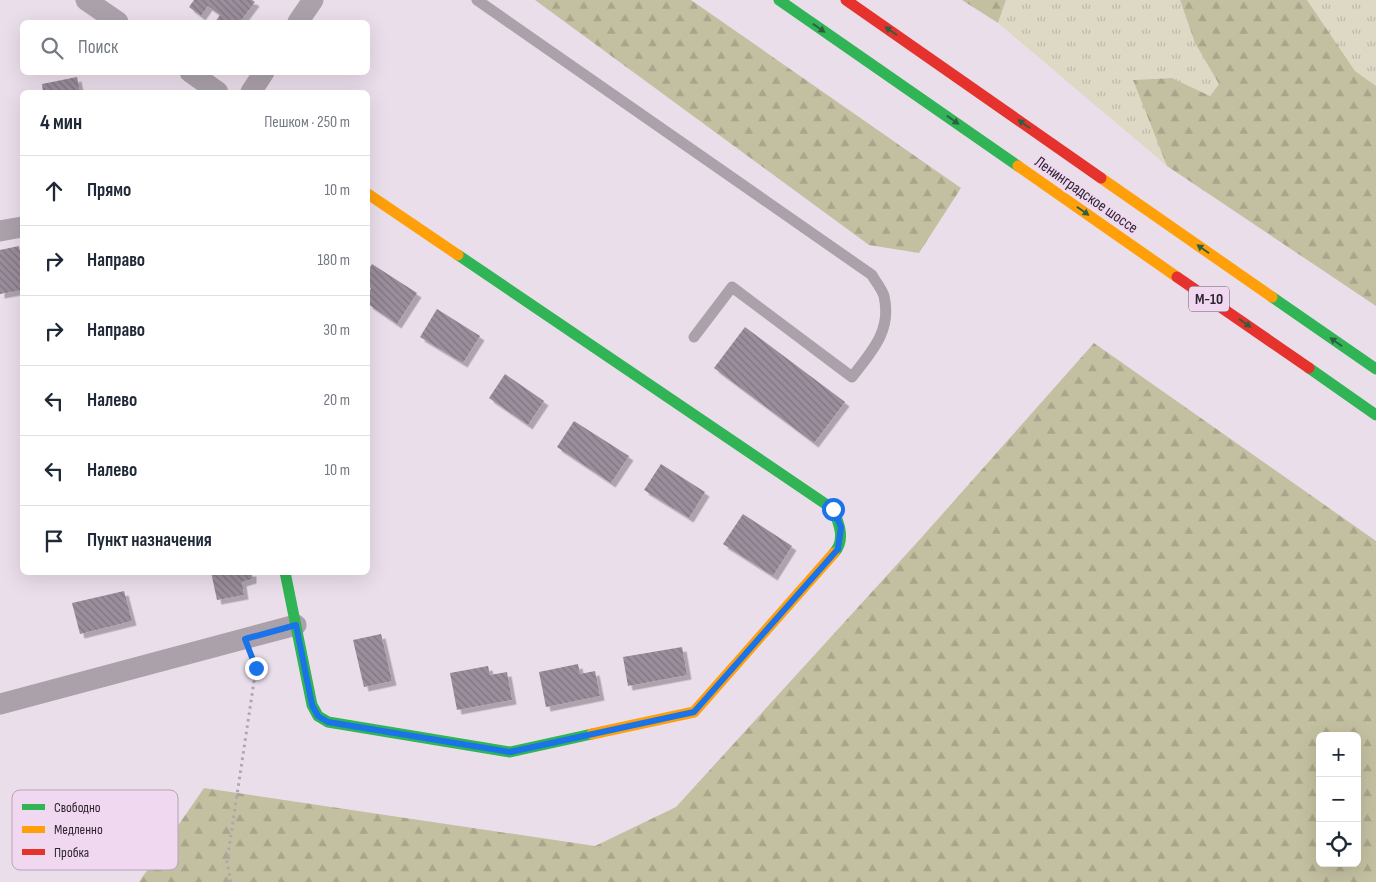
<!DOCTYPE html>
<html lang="ru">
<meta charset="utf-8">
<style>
body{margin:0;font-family:"Sofia Sans Condensed",sans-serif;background:#f6f6f7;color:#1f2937}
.controls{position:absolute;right:15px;bottom:15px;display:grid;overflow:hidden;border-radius:8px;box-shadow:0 5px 20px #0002}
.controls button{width:45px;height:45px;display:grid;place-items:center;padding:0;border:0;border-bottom:1px solid #e0e1e3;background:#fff;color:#1f2937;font:25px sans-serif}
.stop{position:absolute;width:15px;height:15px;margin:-11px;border:4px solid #1a73e8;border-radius:50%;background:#fff}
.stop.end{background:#1a73e8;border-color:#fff;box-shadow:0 1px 5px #0008}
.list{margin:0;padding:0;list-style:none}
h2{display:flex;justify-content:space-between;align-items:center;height:65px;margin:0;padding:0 20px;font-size:21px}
h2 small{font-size:16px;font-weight:400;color:#747a83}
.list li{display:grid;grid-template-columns:32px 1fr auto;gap:15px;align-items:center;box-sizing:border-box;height:70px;padding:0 20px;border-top:1px solid #e0e1e3}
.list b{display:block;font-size:19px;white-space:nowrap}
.list em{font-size:16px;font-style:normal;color:#747a83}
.icon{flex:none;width:28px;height:28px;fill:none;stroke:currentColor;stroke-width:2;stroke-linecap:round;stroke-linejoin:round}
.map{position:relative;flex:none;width:1376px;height:882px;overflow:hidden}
.search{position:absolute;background:#fff;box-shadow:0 5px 20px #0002;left:20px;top:20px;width:350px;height:55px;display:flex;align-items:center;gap:12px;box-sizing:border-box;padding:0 18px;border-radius:8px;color:#747a83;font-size:19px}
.panel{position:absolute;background:#fff;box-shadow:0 5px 20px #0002;left:20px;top:90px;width:350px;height:485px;border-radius:8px}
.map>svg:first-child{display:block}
</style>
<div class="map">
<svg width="1376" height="882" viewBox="0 0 1376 882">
<defs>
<pattern id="grass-tufts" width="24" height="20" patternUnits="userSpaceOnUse" patternTransform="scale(1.25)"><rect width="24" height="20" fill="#ddd9c5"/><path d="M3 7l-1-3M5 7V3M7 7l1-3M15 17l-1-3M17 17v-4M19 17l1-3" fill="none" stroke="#bebaaa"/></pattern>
<pattern id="forest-firs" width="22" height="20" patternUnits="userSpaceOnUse" patternTransform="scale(1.25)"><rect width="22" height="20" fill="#c3c0a1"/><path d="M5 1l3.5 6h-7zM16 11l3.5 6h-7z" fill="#a8a58b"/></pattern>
<pattern id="building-back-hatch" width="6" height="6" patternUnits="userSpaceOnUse" patternTransform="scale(1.25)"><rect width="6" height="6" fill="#9b8e9c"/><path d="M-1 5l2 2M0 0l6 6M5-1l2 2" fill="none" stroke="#7f7480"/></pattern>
<filter id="shadow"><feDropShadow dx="4.5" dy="4.5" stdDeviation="0" flood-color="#0004"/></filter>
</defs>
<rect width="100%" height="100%" fill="#ebdeeb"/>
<g fill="url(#grass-tufts)">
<polygon points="1006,0 1180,0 1195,43 1219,84 1210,96 1172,78 1133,80 1167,166 998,23"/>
<polygon points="1307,0 1376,0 1376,86 1355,71"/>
</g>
<g fill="url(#forest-firs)" fill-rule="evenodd">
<polygon points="535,0 691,0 961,188 919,253 869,245"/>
<polygon points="962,0 1006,0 998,23"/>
<polygon points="1180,0 1307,0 1355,71 1376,86 1376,306 1167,166 1133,80 1172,78 1210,96 1219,84 1195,43"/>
<path d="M1094,343l282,198v341h-1237l65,-94 391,58 81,-39 246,-270zM1320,736h37v127h-37z"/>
</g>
<g fill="url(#building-back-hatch)" filter="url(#shadow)">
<polygon points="194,0 252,0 255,2 240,22 215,22 220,15 208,6 201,16 189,7"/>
<polygon points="77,77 80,92 43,92 42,84"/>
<polygon points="19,246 22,263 22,290 0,294 0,250"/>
<polygon points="372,264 417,293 397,324 368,304 368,295 371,288 368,286 368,271"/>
<polygon points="437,309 480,336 463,363 420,337"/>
<polygon points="745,327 845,402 814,443 714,368"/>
<polygon points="505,374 544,401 528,425 489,398"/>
<polygon points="574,421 629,456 611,483 557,447"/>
<polygon points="661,464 705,492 689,518 644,490"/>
<polygon points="743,514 792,546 773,576 723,544"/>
<polygon points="211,572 252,572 252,579 242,582 244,595 217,600"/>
<polygon points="124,591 132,621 80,634 72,603"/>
<polygon points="381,634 392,681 364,687 353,640"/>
<polygon points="682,647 687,675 628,686 623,657"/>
<polygon points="578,664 580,674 595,671 600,696 546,707 539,672"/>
<polygon points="488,666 490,675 507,672 512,700 457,710 450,673"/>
</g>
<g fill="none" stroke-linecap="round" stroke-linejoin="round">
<polyline stroke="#afa6af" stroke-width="3" stroke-dasharray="2.5 4" stroke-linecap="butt" points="231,882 227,862 256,668 252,658"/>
<path stroke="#aaa1aa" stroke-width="11" d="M477,0l395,275c3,6 10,14 12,21 8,35 -12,55 -32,81l-120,-90 -38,50"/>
<g stroke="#aaa1aa" stroke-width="21">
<polyline points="86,0 118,22"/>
<polyline points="298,22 313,0"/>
<polyline points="190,72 218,92"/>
<polyline points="251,92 264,72"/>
<polyline points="0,231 22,227"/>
<polyline points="0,704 296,625"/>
</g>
<g stroke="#30b455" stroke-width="11">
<polyline points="779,0 1018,166"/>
<path d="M458,255l375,254c6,14 13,31 1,44"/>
<polyline points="1272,297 1376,369"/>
<polyline points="1309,368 1376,415"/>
<polyline points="285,572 312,705 318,716 328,722 510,752 592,734"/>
</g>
<g stroke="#ff9f0a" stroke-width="11">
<polyline points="1018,166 1177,277"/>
<polyline points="1101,178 1272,297"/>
<polyline points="368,194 458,255"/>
<polyline points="592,734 694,712 834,553"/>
</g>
<g stroke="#e5322d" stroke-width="11">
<polyline points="846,0 1101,178"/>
<polyline points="1177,277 1309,368"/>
</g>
</g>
<defs><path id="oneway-solid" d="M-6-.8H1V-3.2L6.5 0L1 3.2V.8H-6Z" transform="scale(1.25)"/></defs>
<g fill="#2f5f3e">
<use href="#oneway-solid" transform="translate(819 28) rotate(35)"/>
<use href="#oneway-solid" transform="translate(891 31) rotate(-145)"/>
<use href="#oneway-solid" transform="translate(953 120) rotate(35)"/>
<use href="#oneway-solid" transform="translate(1024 124) rotate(-145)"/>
<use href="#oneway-solid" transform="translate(1083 211) rotate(35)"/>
<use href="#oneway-solid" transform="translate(1203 249) rotate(-145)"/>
<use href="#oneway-solid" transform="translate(1245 323) rotate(35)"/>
<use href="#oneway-solid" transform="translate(1336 342) rotate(-145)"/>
</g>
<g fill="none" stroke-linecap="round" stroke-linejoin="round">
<polyline stroke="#1a73e8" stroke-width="6" points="256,668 245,639 296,625 312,705 318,716 328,722 510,752 694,712 838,549 841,527 833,509"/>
</g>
<g text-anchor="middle" stroke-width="5" stroke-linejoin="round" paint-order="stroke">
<rect fill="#f0d8f1" stroke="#695b69" stroke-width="1" x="1189" y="286.5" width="40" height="25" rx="4"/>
<g font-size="15" font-weight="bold" fill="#2f262f">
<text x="1209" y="304">М-10</text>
</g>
<g font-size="16" fill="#2f262f" stroke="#f0d8f1">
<text transform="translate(1087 194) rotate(35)" y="6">Ленинградское шоссе</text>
</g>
</g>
<rect x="12" y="790" width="166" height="80" rx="8" fill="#f0d8f1" stroke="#b6a3b7" stroke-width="1"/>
<rect x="22" y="804" width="23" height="6" fill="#30b455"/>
<rect x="22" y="826" width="23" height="7" fill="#ff9f0a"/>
<rect x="22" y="849" width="23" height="6" fill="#e5322d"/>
<g font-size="14" fill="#2f262f">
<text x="54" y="812">Свободно</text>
<text x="54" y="834">Медленно</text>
<text x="54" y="857">Пробка</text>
</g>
</svg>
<div class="controls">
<button>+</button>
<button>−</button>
<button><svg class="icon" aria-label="locate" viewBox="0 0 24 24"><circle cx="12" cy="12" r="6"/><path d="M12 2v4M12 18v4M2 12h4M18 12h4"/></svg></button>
</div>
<div class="stop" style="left:833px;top:509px"></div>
<div class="stop end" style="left:256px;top:668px"></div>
<div class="search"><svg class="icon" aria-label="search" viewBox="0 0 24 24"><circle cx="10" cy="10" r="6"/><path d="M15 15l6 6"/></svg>Поиск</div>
<section class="panel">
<h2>4 мин<small>Пешком · 250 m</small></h2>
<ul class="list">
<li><svg class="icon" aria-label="ahead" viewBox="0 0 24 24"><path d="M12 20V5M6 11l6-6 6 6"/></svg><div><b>Прямо</b></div><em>10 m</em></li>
<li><svg class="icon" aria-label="right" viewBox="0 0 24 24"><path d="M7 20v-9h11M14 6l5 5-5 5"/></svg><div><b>Направо</b></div><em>180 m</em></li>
<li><svg class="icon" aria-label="right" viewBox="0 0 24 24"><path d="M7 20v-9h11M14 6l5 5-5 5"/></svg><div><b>Направо</b></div><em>30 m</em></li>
<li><svg class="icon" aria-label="left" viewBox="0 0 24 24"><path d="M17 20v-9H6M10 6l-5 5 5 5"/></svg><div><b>Налево</b></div><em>20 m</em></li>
<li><svg class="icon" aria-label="left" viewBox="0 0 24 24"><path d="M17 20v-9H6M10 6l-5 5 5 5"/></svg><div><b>Налево</b></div><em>10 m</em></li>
<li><svg class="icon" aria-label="arrive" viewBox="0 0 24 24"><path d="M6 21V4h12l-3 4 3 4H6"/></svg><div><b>Пункт назначения</b></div></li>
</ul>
</section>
</div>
